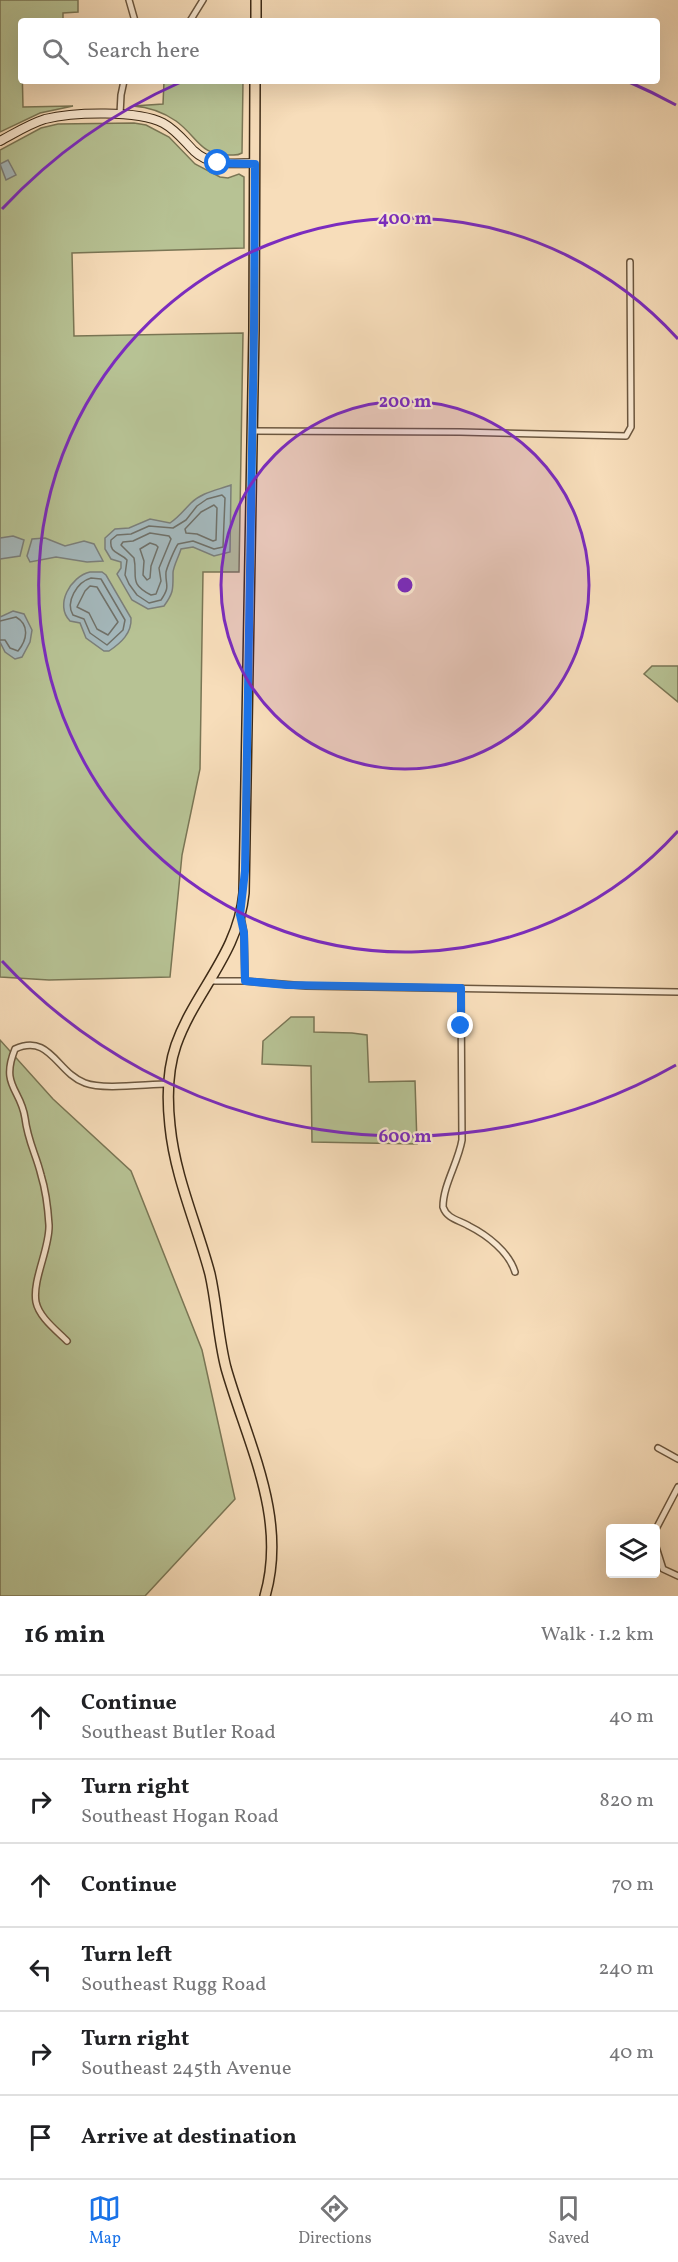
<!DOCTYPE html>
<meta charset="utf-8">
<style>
body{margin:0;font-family:Vollkorn,serif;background:#f6f6f6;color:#202124}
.controls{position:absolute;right:18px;bottom:18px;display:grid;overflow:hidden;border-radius:6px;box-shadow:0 6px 24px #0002}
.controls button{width:54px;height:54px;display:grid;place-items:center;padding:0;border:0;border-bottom:2px solid #e0e0e0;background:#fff;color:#202124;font:30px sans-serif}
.stop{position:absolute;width:18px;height:18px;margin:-14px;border:4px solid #1a73e8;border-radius:50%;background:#fff}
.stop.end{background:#1a73e8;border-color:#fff;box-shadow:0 2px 6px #0008}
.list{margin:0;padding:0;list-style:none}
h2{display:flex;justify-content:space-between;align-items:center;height:78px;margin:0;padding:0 24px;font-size:26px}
h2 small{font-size:20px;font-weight:400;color:#757577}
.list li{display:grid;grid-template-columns:39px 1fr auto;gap:18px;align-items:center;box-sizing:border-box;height:84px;padding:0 24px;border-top:2px solid #e0e0e0}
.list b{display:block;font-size:22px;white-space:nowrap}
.list p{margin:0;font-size:20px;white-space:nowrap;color:#757577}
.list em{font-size:20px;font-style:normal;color:#757577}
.icon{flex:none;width:33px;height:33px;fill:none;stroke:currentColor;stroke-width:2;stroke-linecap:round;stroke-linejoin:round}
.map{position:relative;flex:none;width:678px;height:1596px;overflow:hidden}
.search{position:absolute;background:#fff;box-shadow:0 6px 24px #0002;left:18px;right:18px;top:18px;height:66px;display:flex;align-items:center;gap:15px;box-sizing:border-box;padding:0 21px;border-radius:6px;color:#757577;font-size:22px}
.sheet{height:582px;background:#fff}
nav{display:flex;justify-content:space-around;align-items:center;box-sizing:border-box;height:84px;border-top:2px solid #e0e0e0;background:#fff;font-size:16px;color:#757577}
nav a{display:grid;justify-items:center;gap:3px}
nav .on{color:#1a73e8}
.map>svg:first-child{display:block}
</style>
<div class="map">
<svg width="678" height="1596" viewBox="0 0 678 1596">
<rect width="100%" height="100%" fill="#f7ddba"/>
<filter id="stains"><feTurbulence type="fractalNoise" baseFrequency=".00333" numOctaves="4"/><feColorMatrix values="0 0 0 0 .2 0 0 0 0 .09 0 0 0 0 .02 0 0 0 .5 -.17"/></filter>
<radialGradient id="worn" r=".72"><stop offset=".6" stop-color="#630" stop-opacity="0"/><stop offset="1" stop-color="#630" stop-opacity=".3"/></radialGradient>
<g fill="#b7c294" stroke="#7a7655" stroke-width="1.5">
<polygon points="0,0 78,0 78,12 63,13 63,21 21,21 23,107 73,106 40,113 0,132"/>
<path d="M164,81h79l-1,72c-5,3 -8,2 -13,2 -29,1 -32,-19 -53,-34 -13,-9 -28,-14 -43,-15l30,-2z"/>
<polygon points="134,123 146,125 169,137 195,164 220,177 228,178 239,174 244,177 244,248 72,253 74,336 243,333 239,572 203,572 200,769 182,855 170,977 49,980 0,977 0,150 41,128 58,124"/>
<polygon points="652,666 678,666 678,702 644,674"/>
<polygon points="291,1017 314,1017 314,1032 352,1033 367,1035 369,1082 415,1081 417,1144 312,1142 311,1066 262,1064 263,1041"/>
<polygon points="0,1040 53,1099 131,1171 202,1350 235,1499 145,1596 0,1596"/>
</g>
<g fill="#a4b8bc" stroke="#7b7f7a" stroke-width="1.5">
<polygon points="8,160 16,175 6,180 0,164"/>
<path d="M231,485l-1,67 -16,4 -21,-9 -12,2c-2,7 -8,18 -8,24 0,16 1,19 -9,33l-16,3 -16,-9 -15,-26 4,-6v-6l-10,-3 -6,-10v-11l10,-9 14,-1 21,-9 20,4c9,-6 14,-13 21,-20 11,-11 27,-13 40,-18z"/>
<polygon points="13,536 24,540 20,556 0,559 0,538"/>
<polygon points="45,538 65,546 84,541 94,544 103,561 87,562 56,557 30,562 27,556 32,539"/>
<path d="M90,572h12l4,3 25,43c1,15 -10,25 -22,33h-5l-18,-13 -6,-15 -10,-2c-16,-16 1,-45 20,-49z"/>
<polygon points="13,611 24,614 32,630 30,642 22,657 15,659 5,652 0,642 0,617"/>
</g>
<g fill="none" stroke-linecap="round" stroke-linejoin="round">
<g stroke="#707169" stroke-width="1.5">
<path d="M222,495l3,3 -2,49 -9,2 -21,-8 -15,3c-3,4 -11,23 -12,28 -1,14 5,13 -5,28l-12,3 -12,-8 -8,-11 -4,-9 2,-15c-7,-8 -18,-6 -16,-20l6,-5 14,-1 18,-8 24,2 13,-8 11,-14 10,-7z"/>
<polygon points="214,505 217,508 216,540 213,541 197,534 186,533 185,529 201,512"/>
<path d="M150,533l19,3 2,3 -12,29 2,13 -5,13 -5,1c-23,-12 -13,-18 -17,-37l-13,-13 2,-3 10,-1z"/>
<polygon points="150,543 156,545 158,547 151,566 150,578 147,580 143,575 144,561 140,549"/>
<path d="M91,578l10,1 24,41 -2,10 -16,15 -17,-12 -6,-14 -11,-4c-8,-13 4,-33 18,-37z"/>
<polygon points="90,586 97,587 118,622 108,635 97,629 89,613 77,607 85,591"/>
<path d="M0,621l16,-4c14,8 11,23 2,34l-8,-3 -5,-8h-5"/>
</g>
<defs>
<g id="street">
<polyline points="129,0 135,21"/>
<polyline points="190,21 203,0"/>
<polyline points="120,114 121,95 124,81"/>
<polyline points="253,431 460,432 626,436 631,427 630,262"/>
<polyline points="241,917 244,933 245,981"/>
<polyline points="210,981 245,981 306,986 678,992"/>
<path d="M461,988l1,152c-4,23 -19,45 -19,67 4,12 16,13 26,19 18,9 40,26 46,46"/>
<path d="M67,1341c-11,-11 -28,-24 -31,-39 -4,-22 14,-54 13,-77 -1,-16 -3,-34 -8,-50 -5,-21 -13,-33 -16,-57 -4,-29 -25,-32 -10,-69 35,-16 42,24 70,34 18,7 62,1 83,1"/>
<polyline points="658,1448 678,1459"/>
<polyline points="656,1529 678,1487"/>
<polyline points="656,1547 663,1569 678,1576"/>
</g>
<path id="secondary" d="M0,141c15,-8 29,-17 45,-22 28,-7 93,-9 118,4 13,7 21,18 31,28 17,16 39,12 61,12"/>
<g id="primary">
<polyline points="256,21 256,0"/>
<path d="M255,81l-1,249 -10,563c-6,61 -49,98 -68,152 -9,26 -9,54 -6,81 5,51 27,99 40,148 7,31 8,63 16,94 21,74 62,149 39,228"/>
</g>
</defs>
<use href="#street" stroke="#6c573f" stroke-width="8"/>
<use href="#secondary" stroke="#3d2a16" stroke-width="10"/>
<use href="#primary" stroke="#3d2a16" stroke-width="12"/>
<use href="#street" stroke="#fae9d2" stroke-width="5"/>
<use href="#secondary" stroke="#fae9d2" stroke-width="8"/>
<use href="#primary" stroke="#f7ddba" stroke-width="9"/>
</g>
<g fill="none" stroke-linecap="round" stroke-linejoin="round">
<polyline stroke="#1a73e8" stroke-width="8" points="218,163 255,164 254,330 245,871 240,915 244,933 245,981 287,985 461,988 461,1026"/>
</g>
<circle cx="405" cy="585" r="184" fill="#7b2cbf" fill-opacity=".12"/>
<g fill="none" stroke="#7b2cbf" stroke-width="3">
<circle cx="405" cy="585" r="184"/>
<path d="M678 831A367 367 0 1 1 678 339"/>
<path d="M676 1065A551 551 0 0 1 2 961M2 209A551 551 0 0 1 181 82M629 82A551 551 0 0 1 676 105"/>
</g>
<circle cx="405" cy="585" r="9" fill="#7b2cbf" stroke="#fae9d2" stroke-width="3"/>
<g font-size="18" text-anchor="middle" font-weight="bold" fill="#7b2cbf" stroke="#fae9d2" stroke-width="4.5" stroke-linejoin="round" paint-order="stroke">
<text x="405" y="224">400 m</text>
<text x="405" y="407">200 m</text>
<text x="405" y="1142">600 m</text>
</g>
<rect width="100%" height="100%" filter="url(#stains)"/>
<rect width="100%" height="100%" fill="url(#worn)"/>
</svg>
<div class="controls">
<button><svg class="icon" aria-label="layers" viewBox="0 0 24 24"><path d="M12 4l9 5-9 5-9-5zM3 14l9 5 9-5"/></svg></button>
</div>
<div class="stop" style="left:218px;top:163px"></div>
<div class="stop end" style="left:461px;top:1026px"></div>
<div class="search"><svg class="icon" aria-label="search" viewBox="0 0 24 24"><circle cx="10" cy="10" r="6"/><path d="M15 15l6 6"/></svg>Search here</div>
</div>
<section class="sheet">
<h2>16 min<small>Walk · 1.2 km</small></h2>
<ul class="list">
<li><svg class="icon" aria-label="ahead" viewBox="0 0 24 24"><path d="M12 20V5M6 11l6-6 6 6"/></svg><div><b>Continue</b><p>Southeast Butler Road</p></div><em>40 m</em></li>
<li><svg class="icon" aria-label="right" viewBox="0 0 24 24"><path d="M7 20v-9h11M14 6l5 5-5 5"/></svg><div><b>Turn right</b><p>Southeast Hogan Road</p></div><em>820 m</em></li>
<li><svg class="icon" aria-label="ahead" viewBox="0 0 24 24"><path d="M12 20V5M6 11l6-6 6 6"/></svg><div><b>Continue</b></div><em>70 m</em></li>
<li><svg class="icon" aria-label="left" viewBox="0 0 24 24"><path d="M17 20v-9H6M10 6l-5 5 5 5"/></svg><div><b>Turn left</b><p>Southeast Rugg Road</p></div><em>240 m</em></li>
<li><svg class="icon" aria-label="right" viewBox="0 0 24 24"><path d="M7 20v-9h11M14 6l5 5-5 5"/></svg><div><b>Turn right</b><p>Southeast 245th Avenue</p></div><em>40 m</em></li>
<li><svg class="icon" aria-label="arrive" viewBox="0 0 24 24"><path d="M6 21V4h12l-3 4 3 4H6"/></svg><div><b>Arrive at destination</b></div></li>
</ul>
</section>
<nav>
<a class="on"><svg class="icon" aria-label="map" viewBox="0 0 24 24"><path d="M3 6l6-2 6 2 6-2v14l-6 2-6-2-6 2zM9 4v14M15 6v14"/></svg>Map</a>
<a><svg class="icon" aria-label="directions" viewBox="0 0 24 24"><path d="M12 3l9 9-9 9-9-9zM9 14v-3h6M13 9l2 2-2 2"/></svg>Directions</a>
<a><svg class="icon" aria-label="saved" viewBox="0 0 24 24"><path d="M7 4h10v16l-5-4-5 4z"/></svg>Saved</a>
</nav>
